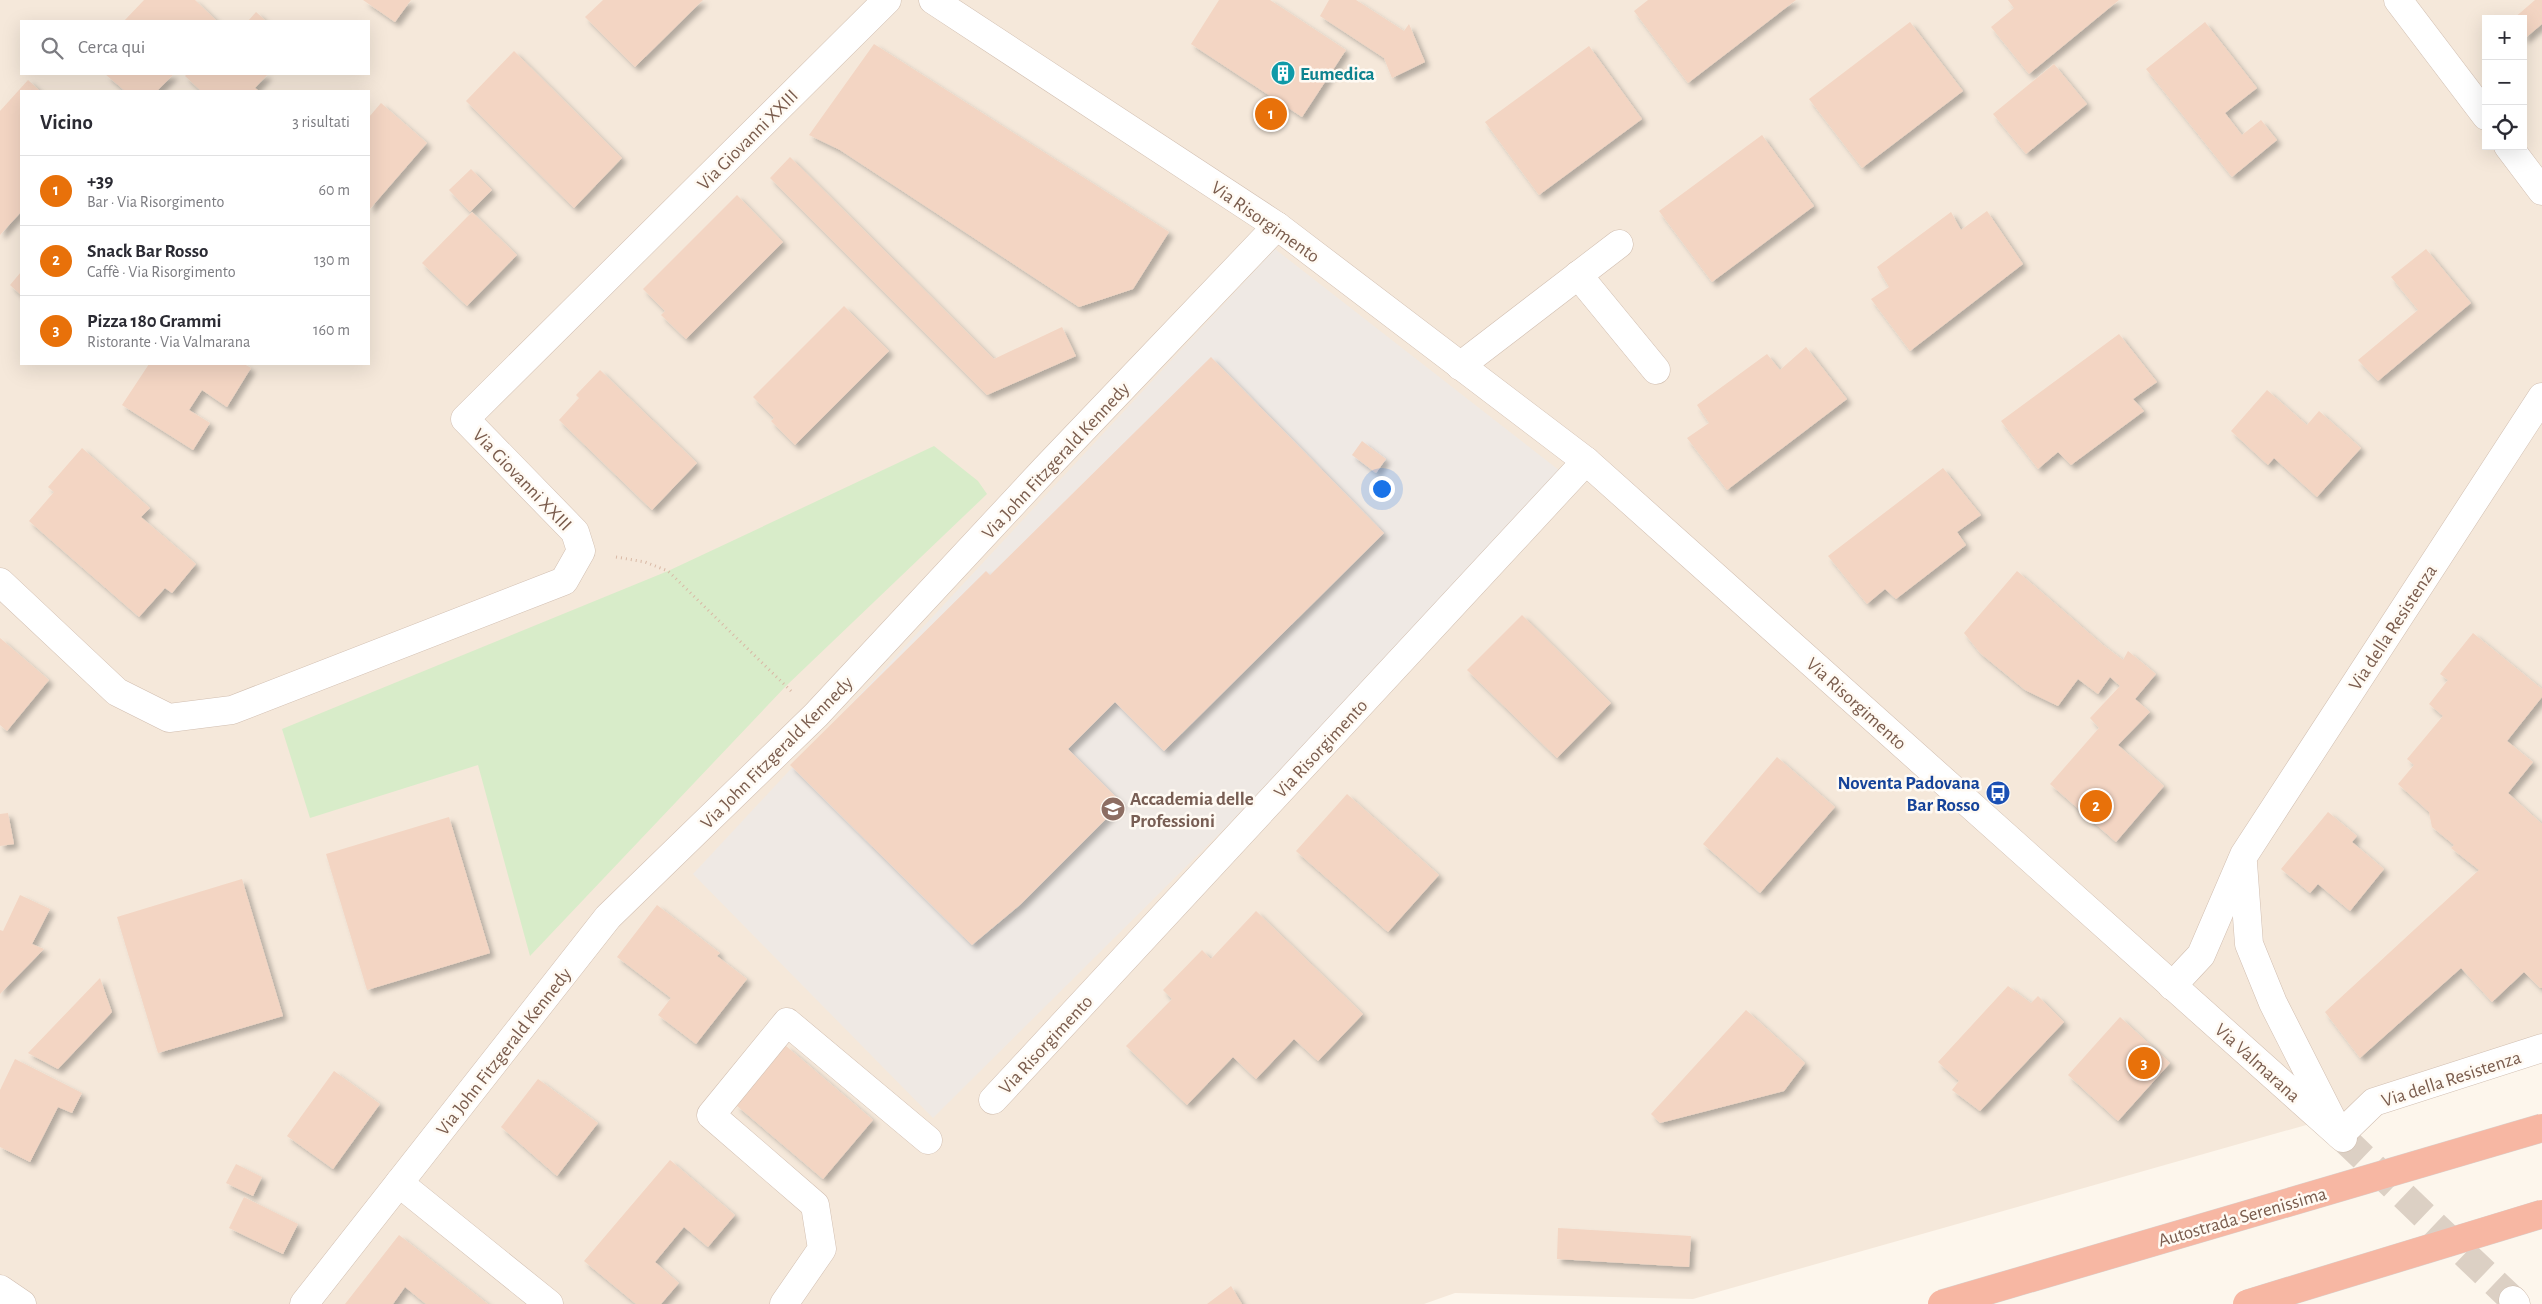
<!DOCTYPE html>
<html lang="it">
<meta charset="utf-8">
<style>
body{margin:0;font-family:"Alegreya Sans",sans-serif;background:#f2f2f3;color:#2b2b33}
.controls{position:absolute;right:15px;top:15px;display:grid;overflow:hidden;border-radius:0px;box-shadow:0 5px 20px #0002}
.controls button{width:45px;height:45px;display:grid;place-items:center;padding:0;border:0;border-bottom:1px solid #e1e1e2;background:#fff;color:#2b2b33;font:25px sans-serif}
.you{position:absolute;left:1381px;top:488px;width:18px;height:18px;margin:-12px;border:4px solid #fff;border-radius:50%;background:#1a73e8;box-shadow:0 0 0 8px #1a73e833}
.badge{display:grid;place-items:center;width:32px;height:32px;border-radius:50%;background:#e76f51;color:#fff;font-size:16px;font-weight:700}
.pin{position:absolute;translate:-50% -50%;border:2px solid #fff;box-shadow:0 1px 5px #0006}
.list{margin:0;padding:0;list-style:none}
h2{display:flex;justify-content:space-between;align-items:center;height:65px;margin:0;padding:0 20px;font-size:21px}
h2 small{font-size:16px;font-weight:400;color:#7c7c81}
.list li{display:grid;grid-template-columns:32px 1fr auto;gap:15px;align-items:center;box-sizing:border-box;height:70px;padding:0 20px;border-top:1px solid #e1e1e2}
.list b{display:block;font-size:19px;white-space:nowrap}
.list p{margin:0;font-size:16px;white-space:nowrap;color:#7c7c81}
.list em{font-size:16px;font-style:normal;color:#7c7c81}
.icon{flex:none;width:28px;height:28px;fill:none;stroke:currentColor;stroke-width:2;stroke-linecap:round;stroke-linejoin:round}
.map{position:relative;flex:none;width:2542px;height:1304px;overflow:hidden}
.search{position:absolute;background:#fff;box-shadow:0 5px 20px #0002;left:20px;top:20px;width:350px;height:55px;display:flex;align-items:center;gap:12px;box-sizing:border-box;padding:0 18px;border-radius:0px;color:#7c7c81;font-size:19px}
.panel{position:absolute;background:#fff;box-shadow:0 5px 20px #0002;left:20px;top:90px;width:350px;height:275px;border-radius:0px}
.map>svg:first-child{display:block}
</style>
<div class="map">
<svg width="2542" height="1304" viewBox="0 0 2542 1304">
<defs>
<filter id="shadow"><feDropShadow dx="4.5" dy="4.5" stdDeviation="2.5" flood-color="#0004"/></filter>
</defs>
<rect width="100%" height="100%" fill="#fdf6ec"/>
<path fill="#f5e8da" fill-rule="evenodd" d="M0,0h2542v1058l-849,241 -238,-6 -31,11h-1424zM2486,19h37v127h-37zM21,21h348v53h-348zM21,91h348v273h-348z"/>
<polygon fill="#efe9e4" points="1275,249 1560,471 1227,826 933,1118 693,874"/>
<polygon fill="#d8ecc9" points="934,446 978,481 987,494 786,686 530,956 478,765 310,818 282,729 668,571"/>
<g fill="#f3d5c3" filter="url(#shadow)">
<polygon points="144,0 195,0 217,21 124,21"/>
<polygon points="363,0 411,0 395,22"/>
<polygon points="603,0 703,0 635,67 585,17"/>
<polygon points="1219,0 1270,0 1346,50 1302,117 1191,44"/>
<polygon points="1329,0 1356,0 1404,31 1409,24 1425,62 1392,78 1384,58 1320,16"/>
<polygon points="1648,0 1796,0 1688,83 1634,11"/>
<polygon points="2008,0 2119,0 2029,74 1991,27 2014,8"/>
<polygon points="2535,0 2542,0 2542,24 2523,40 2523,19 2513,19"/>
<polygon points="256,12 266,21 248,21"/>
<polygon points="1910,22 1963,91 1862,168 1809,99"/>
<polygon points="2205,22 2257,88 2225,113 2242,135 2261,120 2277,140 2232,177 2146,69"/>
<polygon points="874,44 1169,232 1133,289 1079,307 840,150 809,135"/>
<polygon points="1589,46 1642,119 1539,195 1485,122"/>
<polygon points="514,51 622,158 574,208 466,101"/>
<polygon points="2054,64 2087,104 2026,154 1993,114"/>
<polygon points="105,74 174,74 157,91 125,91"/>
<polygon points="187,74 268,74 255,88 259,91 201,91 185,76"/>
<polygon points="28,80 40,91 21,91 21,212 0,235 0,111"/>
<polygon points="381,103 427,143 369,210 369,117"/>
<polygon points="1762,135 1814,206 1712,282 1659,211"/>
<polygon points="790,157 994,359 1062,327 1076,356 987,395 770,178"/>
<polygon points="471,169 492,190 470,212 449,190"/>
<polygon points="737,195 783,242 686,339 661,315 665,311 643,289"/>
<polygon points="1987,211 2023,264 1910,351 1871,299 1889,287 1877,267 1951,212 1961,230"/>
<polygon points="472,212 517,255 467,306 422,263"/>
<polygon points="2426,249 2471,303 2378,381 2358,360 2418,310 2391,277"/>
<polygon points="21,272 21,295 10,285"/>
<polygon points="844,306 889,351 795,445 771,421 774,418 753,397"/>
<polygon points="2119,334 2157,382 2133,399 2144,411 2071,465 2058,452 2038,469 2001,421"/>
<polygon points="1806,347 1847,399 1727,490 1687,438 1709,423 1697,405 1767,354 1780,370"/>
<polygon points="1211,357 1384,533 1164,751 1115,702 1068,749 1122,803 1021,904 972,945 790,765 986,571 990,575"/>
<polygon points="149,364 244,364 251,368 227,407 202,390 189,410 210,423 193,450 122,405"/>
<polygon points="600,370 697,463 652,510 559,420 579,398 576,395"/>
<polygon points="2267,390 2307,425 2319,411 2361,448 2317,497 2274,458 2268,465 2231,431"/>
<polygon points="1362,441 1386,459 1376,473 1352,455"/>
<polygon points="82,448 150,508 141,517 196,564 172,593 165,588 139,617 29,521 54,492 48,487"/>
<polygon points="1943,468 1981,515 1957,532 1966,545 1896,599 1885,589 1867,604 1828,556"/>
<polygon points="2017,571 2103,645 2123,660 2128,651 2156,674 2135,699 2150,712 2118,745 2164,786 2116,842 2050,784 2099,728 2090,718 2120,686 2110,677 2098,694 2078,679 2058,706 2025,690 1980,653 1964,633"/>
<polygon points="1522,615 1611,703 1557,758 1467,670"/>
<polygon points="2473,633 2542,689 2542,697 2507,741 2533,762 2508,793 2542,824 2542,988 2540,988 2524,972 2492,1002 2461,968 2360,1058 2325,1012 2479,870 2451,848 2454,845 2432,827 2429,812 2398,784 2414,765 2407,759 2443,716 2429,704 2448,680 2440,674"/>
<polygon points="0,638 49,680 7,731 0,725"/>
<polygon points="1777,757 1835,807 1760,893 1703,844"/>
<polygon points="1347,794 1439,875 1388,932 1296,851"/>
<polygon points="2328,812 2357,836 2352,842 2384,869 2350,911 2318,884 2310,893 2281,869"/>
<polygon points="8,813 14,844 0,846 0,814"/>
<polygon points="449,817 490,953 367,990 326,854"/>
<polygon points="242,879 283,1016 158,1053 117,917"/>
<polygon points="20,895 50,909 32,944 44,949 0,994 0,930 3,931"/>
<polygon points="657,905 720,953 717,956 747,979 696,1044 658,1015 671,998 617,957"/>
<polygon points="1256,911 1363,1014 1318,1061 1294,1039 1256,1079 1233,1057 1187,1105 1126,1046 1172,999 1163,990 1202,950 1211,959"/>
<polygon points="100,978 112,1012 58,1069 28,1053"/>
<polygon points="2008,986 2031,1003 2038,996 2064,1022 1980,1111 1952,1090 1959,1081 1938,1062"/>
<polygon points="1746,1010 1805,1063 1784,1091 1660,1123 1651,1114"/>
<polygon points="2120,1017 2170,1063 2118,1121 2068,1075"/>
<polygon points="786,1046 873,1120 823,1179 736,1105"/>
<polygon points="15,1059 82,1093 72,1113 58,1107 30,1162 0,1147 0,1090"/>
<polygon points="334,1071 380,1104 333,1169 287,1136"/>
<polygon points="538,1079 598,1123 557,1176 501,1127"/>
<polygon points="670,1160 735,1215 708,1247 684,1227 655,1262 679,1283 661,1304 636,1304 584,1261"/>
<polygon points="236,1164 262,1177 253,1196 226,1183"/>
<polygon points="244,1197 298,1224 283,1254 229,1228"/>
<polygon points="1558,1228 1691,1236 1689,1267 1557,1259"/>
<polygon points="399,1235 488,1304 426,1304 405,1287 393,1304 345,1304"/>
<polygon points="1231,1286 1242,1304 1207,1304"/>
</g>
<g fill="none" stroke-linecap="round" stroke-linejoin="round">
<polyline stroke="#dcd0c4" stroke-width="28" stroke-dasharray="28 14" stroke-linecap="butt" points="2343,1138 2513,1300"/>
<defs>
<g id="minor">
<polyline points="933,0 1277,226 1586,461 2343,1138"/>
<polyline points="2398,0 2486,116"/>
<polyline points="2508,146 2542,191"/>
<polyline points="1578,275 1656,370"/>
<polyline points="1460,366 1619,244"/>
<polyline points="0,582 117,692 169,718 232,710 564,581 581,551 575,532 465,419 887,0"/>
<polyline points="2243,863 2249,944 2273,1003 2340,1135 2374,1102 2542,1048"/>
<polyline points="2172,986 2201,955 2244,855 2542,397"/>
<polyline points="993,1100 1586,461"/>
<polyline points="399,1183 549,1304"/>
<polyline points="0,1289 22,1304"/>
<polyline points="2513,1300 2516,1304"/>
<polyline points="304,1304 608,917 816,715 1045,469 1277,226"/>
<polyline points="784,1304 822,1249 815,1205 711,1115 787,1022 928,1140"/>
</g>
</defs>
<use href="#minor" stroke="#d1beb0" stroke-width="29"/>
<polyline stroke="#d9b8a5" stroke-width="3" stroke-dasharray="1 4" stroke-linecap="butt" points="616,557 645,562 668,571 791,691"/>
<use href="#minor" stroke="#fff" stroke-width="28"/>
<defs>
<g id="highway-bridge">
<polyline points="1942,1304 2542,1128"/>
<polyline points="2247,1304 2542,1214"/>
</g>
</defs>
<use href="#highway-bridge" stroke="#dad1cd" stroke-width="29" stroke-linecap="butt"/>
<use href="#highway-bridge" stroke="#f7b7a3" stroke-width="28"/>
</g>
<defs>
<symbol id="building-disc" viewBox="-11 -11 22 22"><circle r="9.5" fill="#0f9aa8" stroke="#fffaf3"/><path d="M-4-6H4V6H1V3H-1V6H-4ZM-2.5-4.3h1.7v1.8h-1.7ZM.8-4.3h1.7v1.8H.8ZM-2.5-1h1.7V.8h-1.7ZM.8-1h1.7V.8H.8Z" fill="#fff"/></symbol>
<symbol id="bus-disc" viewBox="-11 -11 22 22"><circle r="9.5" fill="#1a4fb4" stroke="#fffaf3"/><path d="M-5-6H5V4H4V6H2V4H-2V6H-4V4H-5ZM-3.5-4V0h7V-4ZM-3.5 1.2v1.5H-2V1.2ZM2 1.2v1.5H3.5V1.2Z" fill="#fff"/></symbol>
<symbol id="university-disc" viewBox="-11 -11 22 22"><circle r="9.5" fill="#8d6e63" stroke="#fffaf3"/><path d="M0-5L7-2L0 1L-7-2ZM-4 1L0 2.5L4 1V4Q0 6-4 4Z" fill="#fff"/></symbol>
</defs>
<g fill-rule="evenodd">
<use href="#building-disc" x="1269" y="59" width="28" height="28"/>
<use href="#bus-disc" x="1984" y="779" width="28" height="28"/>
<use href="#university-disc" x="1099" y="795" width="28" height="28"/>
</g>
<g text-anchor="middle" stroke-width="5" stroke-linejoin="round" paint-order="stroke">
<g font-size="19" font-weight="bold" fill="#0d838f" stroke="#fffaf3" text-anchor="start">
<text x="1300" y="80">Eumedica</text>
</g>
<g font-size="19" fill="#7a5c4d" stroke="#fffaf3">
<text transform="translate(747 139) rotate(-45)" y="7">Via Giovanni XXIII</text>
<text transform="translate(1266 221) rotate(35)" y="7">Via Risorgimento</text>
<text transform="translate(1055 460) rotate(-47)" y="7">Via John Fitzgerald Kennedy</text>
<text transform="translate(523 479) rotate(46)" y="7">Via Giovanni XXIII</text>
<text transform="translate(2392 627) rotate(-57)" y="7">Via della Resistenza</text>
<text transform="translate(1857 703) rotate(42)" y="7">Via Risorgimento</text>
<text transform="translate(1320 748) rotate(-47)" y="7">Via Risorgimento</text>
<text transform="translate(776 752) rotate(-45)" y="7">Via John Fitzgerald Kennedy</text>
<text transform="translate(1045 1044) rotate(-47)" y="7">Via Risorgimento</text>
<text transform="translate(503 1051) rotate(-52)" y="7">Via John Fitzgerald Kennedy</text>
<text transform="translate(2258 1062) rotate(42)" y="7">Via Valmarana</text>
<text transform="translate(2451 1078) rotate(-18)" y="7">Via della Resistenza</text>
<text transform="translate(2242 1216) rotate(-16)" y="7">Autostrada Serenissima</text>
</g>
<g font-size="19" font-weight="bold" fill="#164399" stroke="#fffaf3" text-anchor="end">
<text x="1980" y="789">Noventa Padovana<tspan x="1980" dy="22">Bar Rosso</tspan></text>
</g>
<g font-size="19" font-weight="bold" fill="#785e54" stroke="#fffaf3" text-anchor="start">
<text x="1130" y="805">Accademia delle<tspan x="1130" dy="22">Professioni</tspan></text>
</g>
</g>
</svg>
<div class="controls">
<button>+</button>
<button>−</button>
<button><svg class="icon" aria-label="locate" viewBox="0 0 24 24"><circle cx="12" cy="12" r="6"/><path d="M12 2v4M12 18v4M2 12h4M18 12h4"/></svg></button>
</div>
<div class="you"></div>
<div class="pin badge" style="left:1271px;top:114px;background:#e8710a">1</div>
<div class="pin badge" style="left:2096px;top:806px;background:#e8710a">2</div>
<div class="pin badge" style="left:2144px;top:1063px;background:#e8710a">3</div>
<div class="search"><svg class="icon" aria-label="search" viewBox="0 0 24 24"><circle cx="10" cy="10" r="6"/><path d="M15 15l6 6"/></svg>Cerca qui</div>
<section class="panel">
<h2>Vicino<small>3 risultati</small></h2>
<ul class="list">
<li><span class="badge" style="background:#e8710a">1</span><div><b>+39</b><p>Bar · Via Risorgimento</p></div><em>60 m</em></li>
<li><span class="badge" style="background:#e8710a">2</span><div><b>Snack Bar Rosso</b><p>Caffè · Via Risorgimento</p></div><em>130 m</em></li>
<li><span class="badge" style="background:#e8710a">3</span><div><b>Pizza 180 Grammi</b><p>Ristorante · Via Valmarana</p></div><em>160 m</em></li>
</ul>
</section>
</div>
